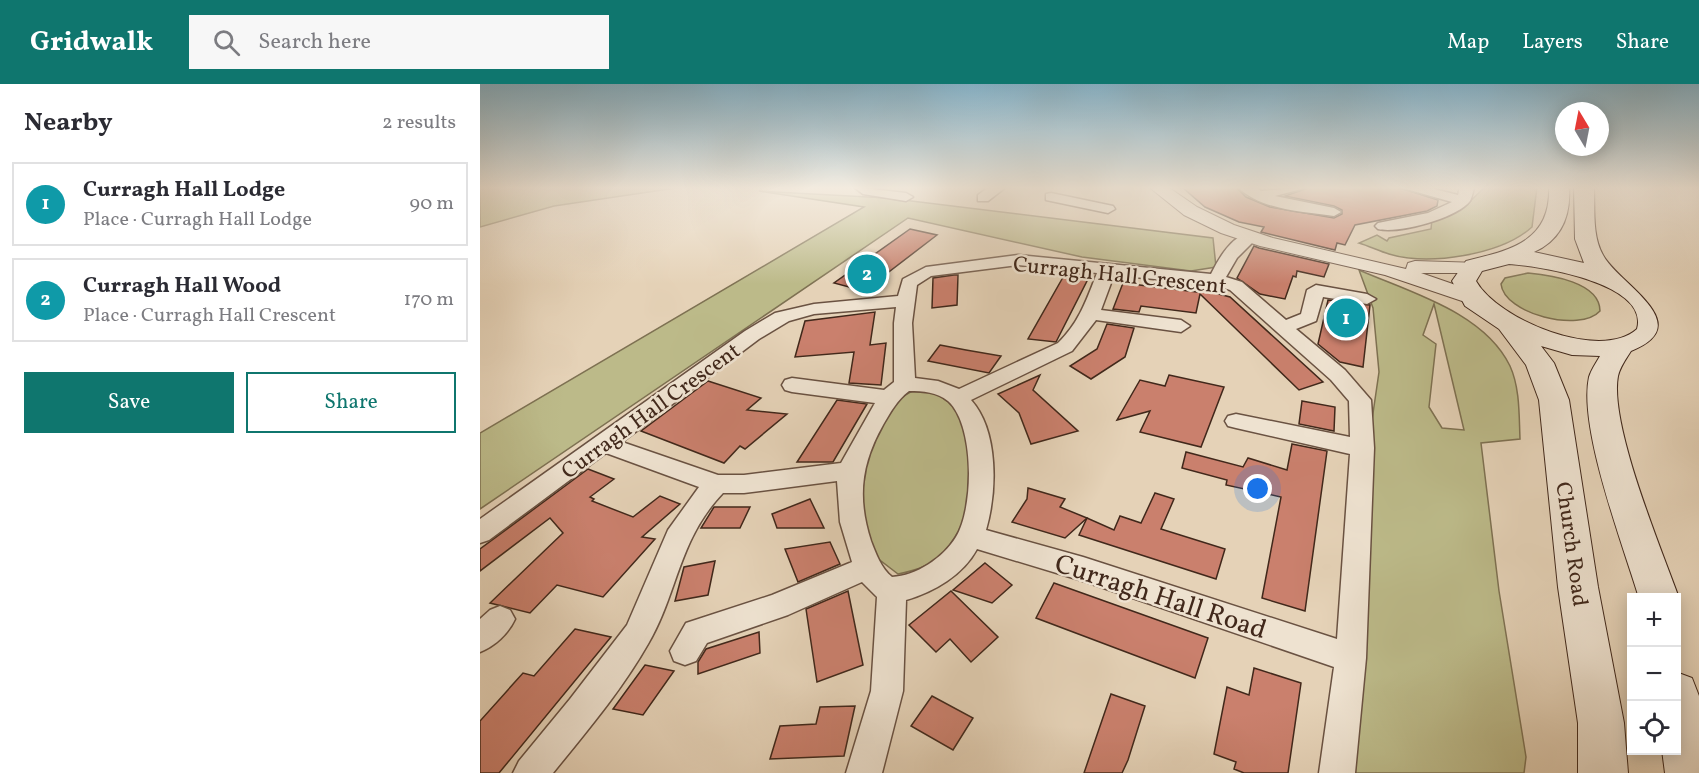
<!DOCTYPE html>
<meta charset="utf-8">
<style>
body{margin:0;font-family:Vollkorn,serif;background:#f7f7f7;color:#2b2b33}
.controls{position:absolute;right:18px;bottom:18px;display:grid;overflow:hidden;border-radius:0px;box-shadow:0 3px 15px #0003}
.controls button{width:54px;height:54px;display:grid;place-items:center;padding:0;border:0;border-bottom:2px solid #e1e1e2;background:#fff;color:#2b2b33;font:30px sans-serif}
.compass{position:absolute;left:1075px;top:18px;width:54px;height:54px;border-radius:50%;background:#fff;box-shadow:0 3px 15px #0003;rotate:350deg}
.you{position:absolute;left:778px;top:405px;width:21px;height:21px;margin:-15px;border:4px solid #fff;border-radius:50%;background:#1a73e8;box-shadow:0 0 0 9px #1a73e833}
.badge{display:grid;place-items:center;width:39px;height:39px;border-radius:50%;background:#0f766e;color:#fff;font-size:20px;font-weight:700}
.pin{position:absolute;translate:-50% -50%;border:3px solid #fff;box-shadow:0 2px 6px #0006}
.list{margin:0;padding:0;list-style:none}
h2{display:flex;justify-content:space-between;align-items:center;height:78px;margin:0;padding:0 24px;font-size:26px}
h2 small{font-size:20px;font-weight:400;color:#7c7c81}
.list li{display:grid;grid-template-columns:39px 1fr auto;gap:18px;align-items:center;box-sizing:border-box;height:84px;margin:0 12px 12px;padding:0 12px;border:2px solid #e1e1e2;border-radius:0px}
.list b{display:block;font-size:22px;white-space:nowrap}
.list p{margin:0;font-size:20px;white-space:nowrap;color:#7c7c81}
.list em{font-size:20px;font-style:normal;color:#7c7c81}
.actions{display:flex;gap:12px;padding:18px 24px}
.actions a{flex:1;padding:14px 0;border:2px solid #0f766e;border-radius:0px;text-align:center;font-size:21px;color:#0f766e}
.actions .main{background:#0f766e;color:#fff}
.icon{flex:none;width:33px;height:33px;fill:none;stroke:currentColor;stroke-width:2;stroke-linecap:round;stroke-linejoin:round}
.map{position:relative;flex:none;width:1219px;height:689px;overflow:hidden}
header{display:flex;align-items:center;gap:36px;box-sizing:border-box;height:84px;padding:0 30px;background:#0f766e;color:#fff}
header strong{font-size:28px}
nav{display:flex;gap:33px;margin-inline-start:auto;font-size:21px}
.search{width:420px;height:54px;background:#f7f7f7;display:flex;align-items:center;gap:15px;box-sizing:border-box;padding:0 21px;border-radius:0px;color:#7c7c81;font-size:22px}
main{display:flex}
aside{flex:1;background:#fff}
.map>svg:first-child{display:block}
</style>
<header>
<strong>Gridwalk</strong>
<div class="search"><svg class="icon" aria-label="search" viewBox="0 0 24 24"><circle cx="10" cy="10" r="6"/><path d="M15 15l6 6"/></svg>Search here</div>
<nav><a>Map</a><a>Layers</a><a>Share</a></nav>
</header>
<main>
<aside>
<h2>Nearby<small>2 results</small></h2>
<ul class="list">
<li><span class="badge" style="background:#0f9aa8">1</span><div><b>Curragh Hall Lodge</b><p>Place · Curragh Hall Lodge</p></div><em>90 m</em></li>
<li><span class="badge" style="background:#0f9aa8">2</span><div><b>Curragh Hall Wood</b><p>Place · Curragh Hall Crescent</p></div><em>170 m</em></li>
</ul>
<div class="actions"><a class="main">Save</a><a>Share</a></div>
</aside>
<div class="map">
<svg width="1219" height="689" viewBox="0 0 1219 689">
<rect width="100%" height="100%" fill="#e5d2b7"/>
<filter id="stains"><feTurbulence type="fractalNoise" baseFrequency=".00333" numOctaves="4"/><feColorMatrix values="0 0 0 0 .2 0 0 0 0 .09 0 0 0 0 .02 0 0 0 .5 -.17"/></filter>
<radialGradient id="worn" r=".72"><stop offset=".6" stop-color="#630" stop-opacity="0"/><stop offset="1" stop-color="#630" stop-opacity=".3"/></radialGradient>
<g fill="#bcba89" stroke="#7e7152" stroke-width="1.5" fill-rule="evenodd">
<polygon points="0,103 202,103 74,122 0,143"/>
<path d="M1005,103h52l-5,40c-31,28 -103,39 -143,27 -10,-3 -20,-8 -30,-11l18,-8 10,6 2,-3 42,-9 1,-10 33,-13z"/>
<polygon points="279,107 407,114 733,154 736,183 711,187 602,173 428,134 0,425 0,349 384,123"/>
<path d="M879,186c50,22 125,42 151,96 10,22 9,49 10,73l-39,4 18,148 27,166 -2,16h-179l13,-257 21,-144 -6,-64zM954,220l30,126 -22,-2 -13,-21 7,-63 -13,-9z"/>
<path d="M1048,189c22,2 72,9 72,38 -20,22 -96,3 -99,-27l4,-6z"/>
<path d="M434,306c50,2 57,45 56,87 0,9 2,19 -1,28 -4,17 -16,38 -29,51 -12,11 -27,15 -42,18l-26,-20 -11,-39v-45l13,-36 26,-36z"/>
</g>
<g fill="#ca806d" stroke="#41281b" stroke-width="1.5">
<polygon points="702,103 756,103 766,113 790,123 854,134 862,130 862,126 854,122 805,112 831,103 917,103 958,116 957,122 947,127 875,141 865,161 857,159 855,166 781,148 784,143 759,138 725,123"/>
<polygon points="430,145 457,151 384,207 354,199"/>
<polygon points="774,162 779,164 849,180 844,193 817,187 816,193 813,192 805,215 780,210 757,194"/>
<polygon points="586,188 610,191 576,258 548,255"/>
<polygon points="474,191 478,191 477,221 452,224 453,194"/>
<polygon points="643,199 717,208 712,203 750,213 843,298 819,306 720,210 716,229 661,222 659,228 633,225"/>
<polygon points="848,216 890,221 883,283 860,278 838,260"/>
<polygon points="395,228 390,261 406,259 401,301 369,299 374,268 315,273 325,237"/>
<polygon points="627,240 654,244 645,273 611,295 590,282 617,265"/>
<polygon points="460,261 486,266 521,272 509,289 448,277"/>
<polygon points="560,291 553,306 598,347 551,360 539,329 518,310"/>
<polygon points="689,291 744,303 721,363 660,348 670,327 637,336 660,296 685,302"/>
<polygon points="228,297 281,314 267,326 307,330 265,365 260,362 244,379 161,347"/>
<polygon points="357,316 387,320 353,378 317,378"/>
<polygon points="822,317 855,323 854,347 819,340"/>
<polygon points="812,360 847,367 825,527 782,514 801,413 746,401 747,396 702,384 706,368 763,383 768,374 807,386"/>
<polygon points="108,385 134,395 110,413 114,415 112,417 153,433 180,412 200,420 162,453 175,455 123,513 77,501 50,529 10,519 83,449 70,434 0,487 0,465"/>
<polygon points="548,404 585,415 580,423 607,434 585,454 532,438 547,415"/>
<polygon points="675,409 694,415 681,445 745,465 736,495 599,451 607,434 634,446 640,432 661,439"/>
<polygon points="330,415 344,444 297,444 292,430"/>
<polygon points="234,423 270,423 260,444 221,444"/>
<polygon points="350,458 360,480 318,498 305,465"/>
<polygon points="235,477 228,511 195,517 204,483"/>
<polygon points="505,479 532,501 512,519 473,506"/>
<polygon points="574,499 728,554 715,594 556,534"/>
<polygon points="368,507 383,581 337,598 326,525"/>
<polygon points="471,507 518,553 491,578 470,555 456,568 429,541"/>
<polygon points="95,545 131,553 19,689 0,689 0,637 43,589 54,592"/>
<polygon points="279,548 280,569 218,590 218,578 226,565"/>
<polygon points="165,581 194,587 163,631 133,625"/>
<polygon points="774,584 821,599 808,689 764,689 754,685 756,678 734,670 747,603 769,611"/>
<polygon points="631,610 665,622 648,676 642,689 604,689"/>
<polygon points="452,612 493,634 473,666 431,642"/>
<polygon points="375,622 364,672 290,675 300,642 336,640 340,623"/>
</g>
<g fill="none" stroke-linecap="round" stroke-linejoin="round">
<defs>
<g id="minor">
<polygon points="374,103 426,109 433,113 426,117 383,110"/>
<polygon points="509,103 526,103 508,117 498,117 498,111"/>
<path d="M758,103h17l6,4 48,-4 -34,9 59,12 7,4 -7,4c-29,-4 -74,-6 -96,-29z"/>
<path d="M919,103h27l32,8 2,-8h14c-1,5 -2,10 -4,14 -13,17 -71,33 -92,28l-3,-3 3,-3 50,-10 24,-11z"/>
<polygon points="571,109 633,122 635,125 628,129 566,116 566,110"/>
<path d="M770,148l8,5 -21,21 -11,19 16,5 44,38 15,-6 6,-24 9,-5 51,9 9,5 -9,5 -44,-7 -7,24 -20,8 49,41 26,30 3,48 -8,210 -11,115h-36l15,-106 -251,-86 -106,-32c-14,26 -43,43 -71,51l-3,91 -21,82h-36l25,-82 6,-94 -15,-15 -74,33 -81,28 -11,18 -11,4 -11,-4 -4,-10 16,-28 86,-28 80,-33 -12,-40 -3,-41 -93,12h-21c-45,47 -45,100 -75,151 -26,46 -62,88 -95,129h-40l6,-12 51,-62 57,-74 41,-95 31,-43 -93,-34 -117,87 -9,3v-24l265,-188 30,-18 39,-9 84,-8 5,-17 23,-12 92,-12 193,19c8,-16 20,-37 39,-42zM538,181l79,8c-10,26 -18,50 -39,70l-99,46 -21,-8 -23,-3 -3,-55 5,-38 14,-9zM634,191l101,10 15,5 101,90 18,21 1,36 -114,-23 -8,2 -3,5 3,5 8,2 114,26 -13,185 -254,-82 -97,-27c11,-38 13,-99 -15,-130l101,-49 24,-31 85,12 9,-6 -9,-6 -80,-10zM416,223l-2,16v59l-10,8 -92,-12 -7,2 -3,5 3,5 7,2 83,11 -34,60 -97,12h-26l-96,-33 137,-103 30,-18 25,-7zM429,307c14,0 28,1 39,10 27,24 26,107 8,136 -13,21 -40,39 -64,40 -11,-9 -16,-23 -21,-36 -14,-43 -10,-77 12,-116 7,-12 14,-25 26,-34z"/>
<path d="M20,522l10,4 5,9c-7,15 -20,27 -35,33v-33l10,-9z"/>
</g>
<polygon id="tertiary" points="669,103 688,103 717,123 754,141 793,154 926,185 928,179 935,177 1000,179 1003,183 1000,187 993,189 941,189 996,208 999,213 996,218 988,219 905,191 780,162 741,149 704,131"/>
<g id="secondary">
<path d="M1069,103h20c2,29 -8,53 -35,65l50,11 -9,-24 -1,-52h20c1,22 -2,49 9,68 15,29 96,69 28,96 -5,8 -11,16 -13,25 -9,48 43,172 61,222l-3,5v-5h-37c-16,-53 -61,-170 -50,-221 2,-7 7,-14 11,-21l-28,-1 -31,-9 13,17 15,37 29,187 26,136 4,50h-50v-50l-20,-136 -19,-187 -13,-35 -27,-36 -34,-23 -13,-25 14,-20c44,-11 85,-19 83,-74zM1029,180c30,2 141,19 128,65 -37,33 -139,-9 -161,-48l6,-10z"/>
<polygon points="1196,588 1212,594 1219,612 1219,689 1185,689 1182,666 1196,666"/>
</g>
</defs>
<use href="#minor" stroke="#6a5242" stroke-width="3"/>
<use href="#tertiary" stroke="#6a5242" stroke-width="2"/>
<use href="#secondary" stroke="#41281b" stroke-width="2"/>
<use href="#minor" fill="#eee2d0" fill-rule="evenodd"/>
<use href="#tertiary" fill="#eee2d0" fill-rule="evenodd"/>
<use href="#secondary" fill="#eee2d0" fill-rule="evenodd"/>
</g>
<linearGradient id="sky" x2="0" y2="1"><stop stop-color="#87b6ce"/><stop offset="0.52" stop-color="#f3ebdf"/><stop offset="1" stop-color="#f3ebdf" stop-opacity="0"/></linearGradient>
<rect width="1219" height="200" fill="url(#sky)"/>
<g text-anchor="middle" stroke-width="5" stroke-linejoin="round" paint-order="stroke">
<g font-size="22" fill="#41281b" stroke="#eee2d0">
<text transform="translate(640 190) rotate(6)" y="8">Curragh Hall Crescent</text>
<text transform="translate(170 326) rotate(-36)" y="8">Curragh Hall Crescent</text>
<text transform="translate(1093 460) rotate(82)" y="8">Church Road</text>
</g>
<g font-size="27" fill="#41281b" stroke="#eee2d0">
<text transform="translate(681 512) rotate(18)" y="9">Curragh Hall Road</text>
</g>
</g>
<rect width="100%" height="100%" filter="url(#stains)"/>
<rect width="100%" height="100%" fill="url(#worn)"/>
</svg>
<div class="controls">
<button>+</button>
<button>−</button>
<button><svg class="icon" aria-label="locate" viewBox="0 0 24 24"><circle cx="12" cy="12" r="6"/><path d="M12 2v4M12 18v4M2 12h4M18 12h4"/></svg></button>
</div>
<svg class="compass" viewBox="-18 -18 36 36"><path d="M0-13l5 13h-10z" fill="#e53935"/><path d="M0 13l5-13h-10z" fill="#7c7c81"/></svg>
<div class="you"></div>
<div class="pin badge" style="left:866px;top:234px;background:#0f9aa8">1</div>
<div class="pin badge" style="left:387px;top:190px;background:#0f9aa8">2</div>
</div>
</main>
